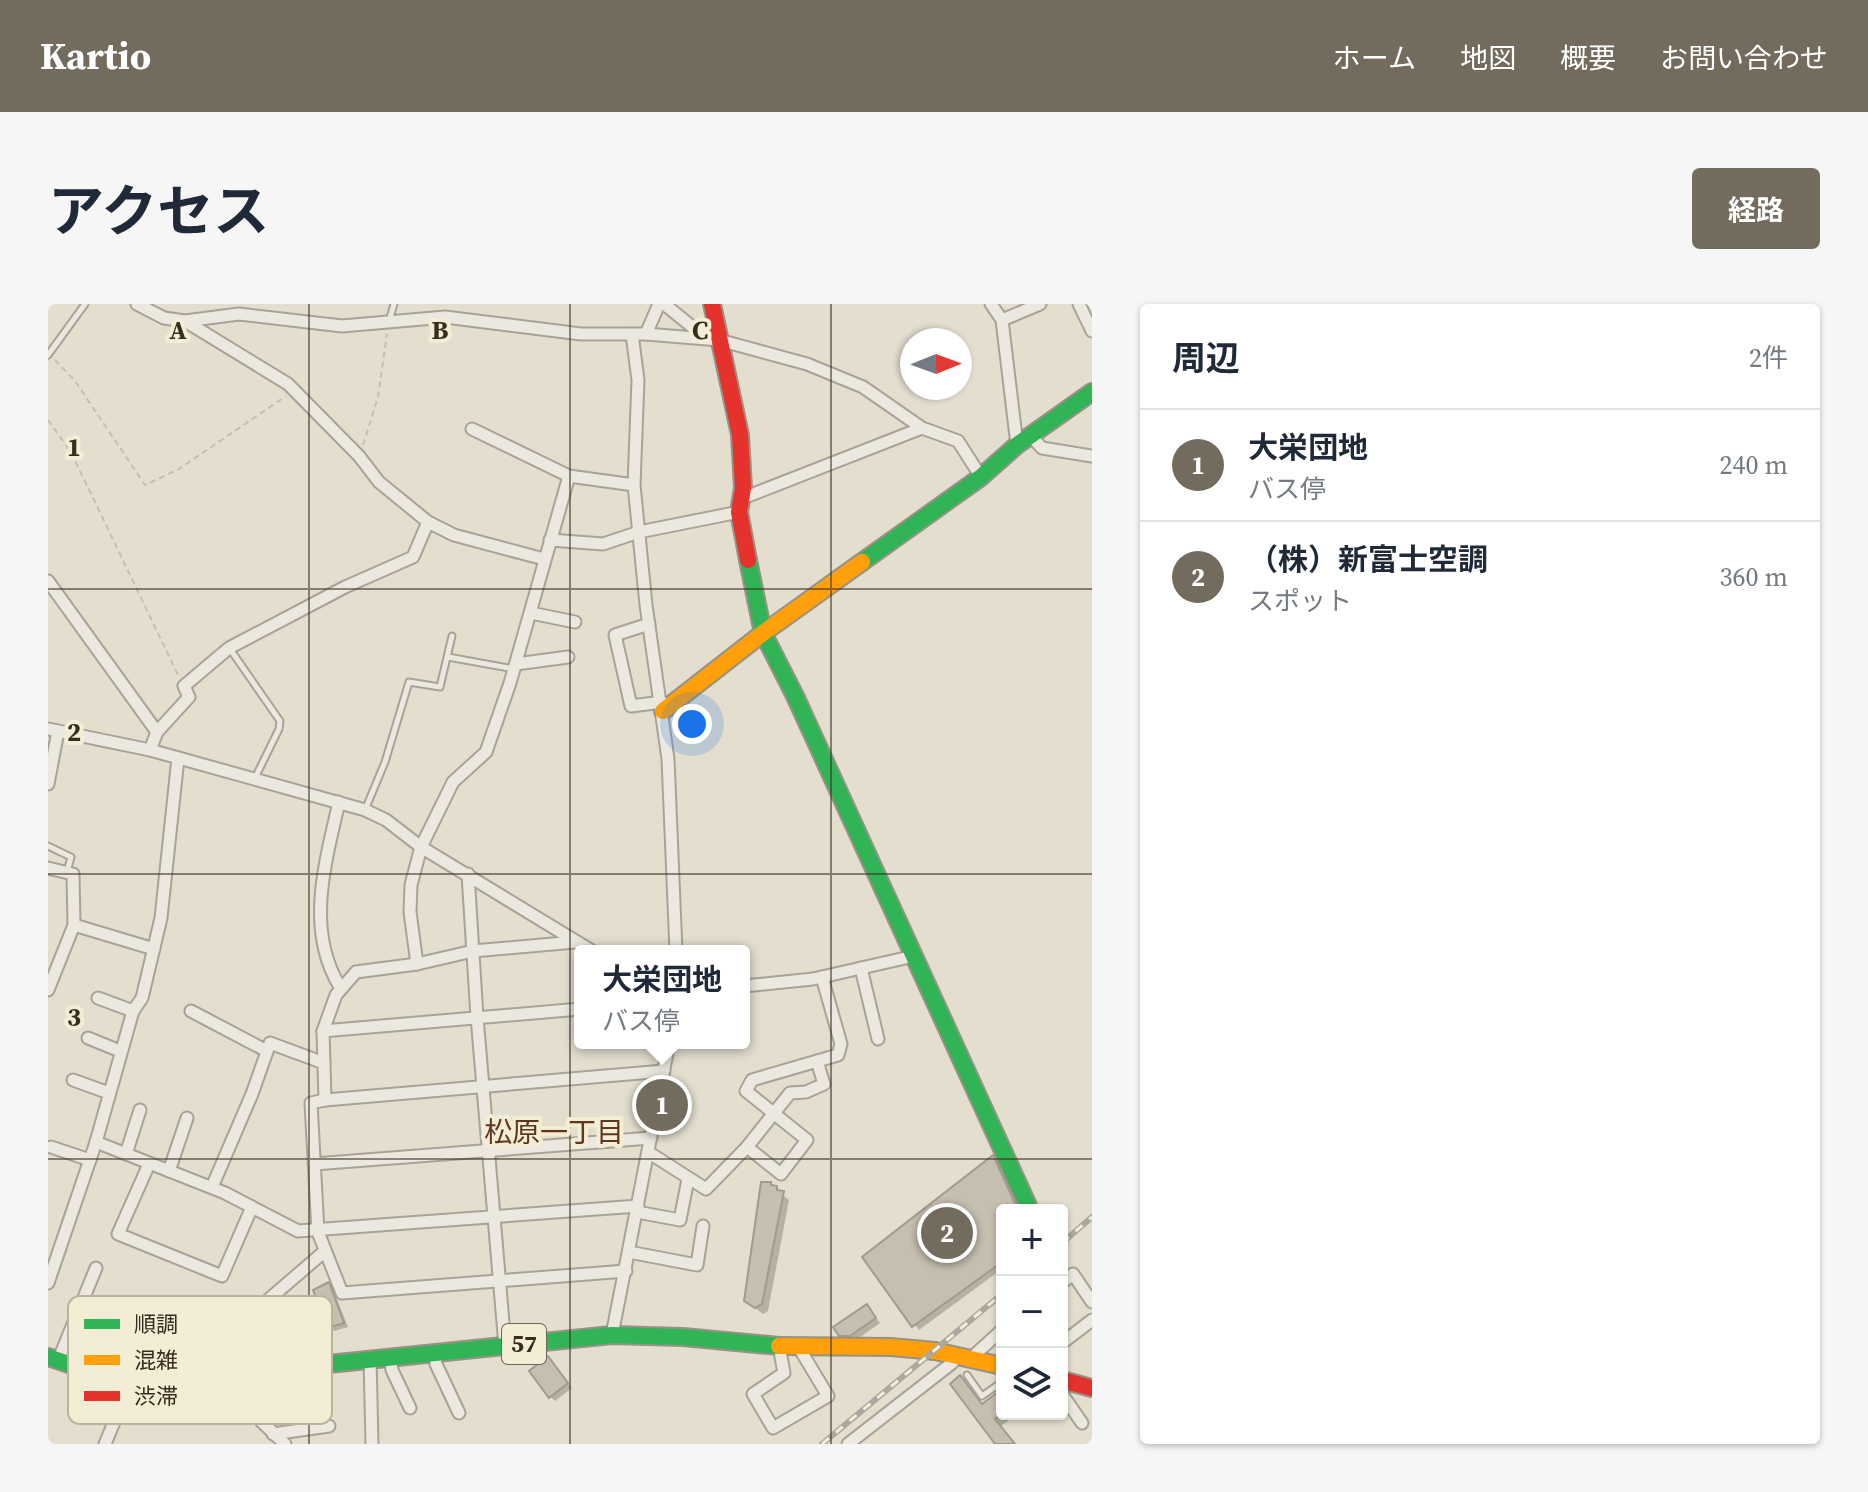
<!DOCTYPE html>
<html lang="ja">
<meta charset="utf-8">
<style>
body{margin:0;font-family:"Source Serif 4","Noto Sans JP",serif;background:#f6f6f7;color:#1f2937}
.controls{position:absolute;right:24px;bottom:24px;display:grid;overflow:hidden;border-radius:8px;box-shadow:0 2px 6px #0004}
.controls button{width:72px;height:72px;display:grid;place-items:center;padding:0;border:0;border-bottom:2px solid #e0e1e3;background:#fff;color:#1f2937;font:40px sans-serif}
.compass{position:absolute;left:852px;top:24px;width:72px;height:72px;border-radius:50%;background:#fff;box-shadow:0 2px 6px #0004;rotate:89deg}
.you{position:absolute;left:644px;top:420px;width:28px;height:28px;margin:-20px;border:6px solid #fff;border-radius:50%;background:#1a73e8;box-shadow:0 0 0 12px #1a73e833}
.badge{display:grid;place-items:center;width:52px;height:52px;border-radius:50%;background:#736b5d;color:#fff;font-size:26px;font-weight:700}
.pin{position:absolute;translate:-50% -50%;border:4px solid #fff;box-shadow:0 2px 8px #0006}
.popup{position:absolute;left:526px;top:641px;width:176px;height:104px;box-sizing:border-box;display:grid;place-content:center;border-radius:8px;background:#fff;filter:drop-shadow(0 2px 6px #0005);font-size:26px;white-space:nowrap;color:#747a83}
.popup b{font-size:30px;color:#1f2937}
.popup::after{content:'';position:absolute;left:50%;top:100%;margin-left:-16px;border:16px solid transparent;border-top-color:#fff}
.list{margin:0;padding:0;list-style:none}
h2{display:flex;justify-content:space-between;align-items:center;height:104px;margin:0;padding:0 32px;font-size:34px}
h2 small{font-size:26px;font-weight:400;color:#747a83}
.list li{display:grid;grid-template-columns:52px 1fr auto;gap:24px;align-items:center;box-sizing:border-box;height:112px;padding:0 32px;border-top:2px solid #e0e1e3}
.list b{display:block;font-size:30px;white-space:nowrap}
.list p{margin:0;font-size:26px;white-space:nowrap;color:#747a83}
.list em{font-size:26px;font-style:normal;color:#747a83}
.icon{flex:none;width:44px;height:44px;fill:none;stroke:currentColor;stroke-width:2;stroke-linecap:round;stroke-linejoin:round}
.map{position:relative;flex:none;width:1044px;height:1140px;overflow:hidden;border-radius:8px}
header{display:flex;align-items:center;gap:48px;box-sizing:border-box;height:112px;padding:0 40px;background:#736b5d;color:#fff}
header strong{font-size:38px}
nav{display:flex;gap:44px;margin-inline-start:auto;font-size:28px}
.intro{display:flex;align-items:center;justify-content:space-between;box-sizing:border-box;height:192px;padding:0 48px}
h1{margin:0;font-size:56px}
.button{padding:20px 36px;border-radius:8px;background:#736b5d;color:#fff;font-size:28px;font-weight:700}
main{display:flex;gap:48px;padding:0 48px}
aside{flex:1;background:#fff;border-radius:8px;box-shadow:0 2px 6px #0004}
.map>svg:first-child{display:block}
</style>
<header>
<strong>Kartio</strong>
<nav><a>ホーム</a><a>地図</a><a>概要</a><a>お問い合わせ</a></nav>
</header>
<div class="intro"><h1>アクセス</h1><a class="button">経路</a></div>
<main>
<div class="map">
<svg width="1044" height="1140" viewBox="0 0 1044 1140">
<rect width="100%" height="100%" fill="#e3dece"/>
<g fill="#0003">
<polygon points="945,854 949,859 971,906 954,906 954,965 871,1026 817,953"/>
<polygon points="722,880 741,896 720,1007 715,1010 698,997"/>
<polygon points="280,981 285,985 300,1023 286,1027 281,1022"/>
<polygon points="823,1007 832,1019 808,1036 798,1036 793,1030"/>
<polygon points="505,1060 524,1084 507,1097 502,1092"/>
<polygon points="954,1087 954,1110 969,1110 953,1122 966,1140 950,1140 935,1102"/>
</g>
<g fill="#c6beaf" stroke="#a39a8e" stroke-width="2">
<polygon points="945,851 970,906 954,906 954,958 864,1023 814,953"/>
<polygon points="713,878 723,878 723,881 729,882 729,886 736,887 714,1000 707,1004 696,997"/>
<polygon points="281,978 296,1019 279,1024 265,986"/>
<polygon points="819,1000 828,1014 802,1032 791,1032 785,1023"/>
<polygon points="500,1052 520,1079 501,1094 481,1067"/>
<polygon points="912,1071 934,1100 954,1085 954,1110 947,1115 967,1140 947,1140 902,1080"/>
</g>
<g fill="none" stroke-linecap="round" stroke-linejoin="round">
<defs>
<g id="lane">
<polyline points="341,17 346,0"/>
<polyline points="0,51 37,0"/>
<polyline points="182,345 232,417 231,425 207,474"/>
<polyline points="400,353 466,365"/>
<polyline points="317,506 337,458 361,378 392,383 404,332"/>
<polyline points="0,542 23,553 19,568"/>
<polyline points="919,1071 934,1092 954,1078"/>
</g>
<g id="street">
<polyline points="89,0 116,14 137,17 191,10 294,22 397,13 533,30 598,30 671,36 759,60 815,83 874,124 910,137 933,173"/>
<polyline points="616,0 658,34"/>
<polyline points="943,0 954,16 969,141"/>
<polyline points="1031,0 1044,27"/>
<polyline points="954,16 992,0"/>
<polyline points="137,17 240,80 311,152 331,178 380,218 406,231 496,255"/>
<polyline points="584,30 590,76 586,181 598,301 620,455 628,647"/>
<polyline points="598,30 611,0"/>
<polyline points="424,125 521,172 586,181"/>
<polyline points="982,131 994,144 1044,152"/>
<polyline points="695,194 874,124"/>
<polyline points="502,236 555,240 591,228 691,208"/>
<polyline points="0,277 109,428 102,446"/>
<polyline points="483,309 527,318"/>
<polyline points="601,320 567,331 583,402 614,398"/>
<polyline points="468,360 520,353"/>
<polyline points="0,425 102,446 317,506 338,516 373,543 544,647"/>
<polyline points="109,428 141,393 136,382 181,344 297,283 365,253 380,218"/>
<polyline points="0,480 10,427"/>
<path d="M291,498c-14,62 -34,128 1,185"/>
<polyline points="0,564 25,570 26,621 0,686"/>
<polyline points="420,570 429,713 457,1042"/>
<polyline points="26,621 106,645"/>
<polyline points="527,638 425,647 369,660 308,668 288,691 275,727 277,796 263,799 270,928 294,989 578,967"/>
<polyline points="369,660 362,608 363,581 373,543 405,478 438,448 462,379 521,172"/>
<polyline points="813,664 830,735"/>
<polyline points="696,682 765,675 866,652"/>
<polyline points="50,694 85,707 94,694 113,614 130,454"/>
<polyline points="143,707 219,747"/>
<polyline points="275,727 532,705"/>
<polyline points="40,734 72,747"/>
<polyline points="25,776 61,789"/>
<polyline points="277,796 616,767"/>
<polyline points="48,838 177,889 250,927 590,902"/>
<polyline points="3,843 42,856"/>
<polyline points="699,843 733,870 759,836 698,787 704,776 790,751 793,740 774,673"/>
<polyline points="600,848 658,885 699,843 742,789 758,788 776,780 769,757"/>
<polyline points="78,850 92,806"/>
<polyline points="101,860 70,930 174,972 204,903"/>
<polyline points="266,860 603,834"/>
<polyline points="121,867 139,814"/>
<polyline points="164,883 204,790 222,739 276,759"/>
<polyline points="589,908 632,916 640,875"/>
<polyline points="581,948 649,961 655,922"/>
<polyline points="0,979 48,838 85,707"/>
<polyline points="1014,979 1025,970 1044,998"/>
<polyline points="126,1009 177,1033"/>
<polyline points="564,1031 621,739"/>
<polyline points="1014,1039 1044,1016"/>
<polyline points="731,1042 736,1069 705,1090 725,1124 780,1092 750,1042"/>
<polyline points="387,1049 388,1060 411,1109"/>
<polyline points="342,1053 344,1066 362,1104"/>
<polyline points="322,1054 324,1140"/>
<polyline points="922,1055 954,1026"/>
<polyline points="10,1057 48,964"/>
<polyline points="165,1071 237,1140"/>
<polyline points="148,1072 177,1033 277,947"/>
<polyline points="1014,1090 1034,1119"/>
<polyline points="225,1130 281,1122"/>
<polyline points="57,1140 83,1077"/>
<polyline points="800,1140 904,1059 909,1052"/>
</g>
<g id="fast">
<polyline points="700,256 715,329 747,392 982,906"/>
<polyline points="814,258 933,173 969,141 1044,88"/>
<polyline points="0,1053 51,1070 104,1078 564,1031 635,1033 731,1042"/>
</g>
<g id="slow">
<polyline points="615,407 715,329 814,258"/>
<polyline points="731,1042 843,1043 887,1047 954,1062"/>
</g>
<g id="jam">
<polyline points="664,0 692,131 695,184 691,208 700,256"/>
<polyline points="1014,1076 1044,1084"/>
</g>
</defs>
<use href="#lane" stroke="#a8a397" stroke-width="9"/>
<use href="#street" stroke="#a8a397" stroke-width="15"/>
<use href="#fast" stroke="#989286" stroke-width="20"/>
<use href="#slow" stroke="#989286" stroke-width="20"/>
<use href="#jam" stroke="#989286" stroke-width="20"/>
<g stroke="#c3bfb6" stroke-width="2" stroke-dasharray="6 4" stroke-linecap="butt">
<polyline points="7,56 27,77 97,181 131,165 238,92"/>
<polyline points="0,116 23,148 130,371"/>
<polyline points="315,141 330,93 339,30"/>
</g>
<use href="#lane" stroke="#ece8df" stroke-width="5"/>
<use href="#street" stroke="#ece8df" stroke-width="11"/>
<use href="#fast" stroke="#30b455" stroke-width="16"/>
<use href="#slow" stroke="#ff9f0a" stroke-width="16"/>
<use href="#jam" stroke="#e5322d" stroke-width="16"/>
<defs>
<g id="rail">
<polyline points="1014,939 1044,913"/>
<polyline points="774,1140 954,990"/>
</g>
</defs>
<use href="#rail" stroke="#aba89f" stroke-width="6"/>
<use href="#rail" stroke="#f3edd5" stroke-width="3" stroke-dasharray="9" stroke-linecap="butt"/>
</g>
<path fill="none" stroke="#362d20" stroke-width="2" stroke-opacity="0.55" d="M261,0v1140M522,0v1140M783,0v1140M0,285h1044M0,570h1044M0,855h1044"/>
<g text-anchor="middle" stroke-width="8" stroke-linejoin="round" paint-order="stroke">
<rect fill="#f3edd5" stroke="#6f6756" stroke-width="2" x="454" y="1020" width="44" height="40" rx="6"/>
<g font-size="24" font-weight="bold" fill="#362d20">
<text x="476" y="1048">57</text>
</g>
<g font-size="28" fill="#5f3523" stroke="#f3edd5">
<text x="506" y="838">松原一丁目</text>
</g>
</g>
<rect x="20" y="992" width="264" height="128" rx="12" fill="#f3edd5" stroke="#bab39f" stroke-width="2"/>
<rect x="36" y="1015" width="36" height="10" fill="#30b455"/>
<rect x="36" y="1051" width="36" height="10" fill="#ff9f0a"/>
<rect x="36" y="1087" width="36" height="10" fill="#e5322d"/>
<g font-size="22" fill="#362d20">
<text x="86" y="1028">順調</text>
<text x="86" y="1064">混雑</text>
<text x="86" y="1100">渋滞</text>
</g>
<g font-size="26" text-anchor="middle" font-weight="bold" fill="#362d20" stroke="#f3edd5" stroke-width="8" stroke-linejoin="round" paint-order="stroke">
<text x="130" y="35">A</text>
<text x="392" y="35">B</text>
<text x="652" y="35">C</text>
<text x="26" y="152">1</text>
<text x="26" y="437">2</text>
<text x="26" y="722">3</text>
</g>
</svg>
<div class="controls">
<button>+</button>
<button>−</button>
<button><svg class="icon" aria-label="layers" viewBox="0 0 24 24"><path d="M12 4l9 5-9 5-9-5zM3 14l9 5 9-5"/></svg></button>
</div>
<svg class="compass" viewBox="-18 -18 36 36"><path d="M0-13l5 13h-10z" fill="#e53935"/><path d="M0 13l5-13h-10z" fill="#747a83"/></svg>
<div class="you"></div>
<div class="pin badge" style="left:614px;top:801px">1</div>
<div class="popup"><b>大栄団地</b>バス停</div>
<div class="pin badge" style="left:899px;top:929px">2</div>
</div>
<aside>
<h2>周辺<small>2件</small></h2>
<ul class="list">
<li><span class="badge">1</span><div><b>大栄団地</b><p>バス停</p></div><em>240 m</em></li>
<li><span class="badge">2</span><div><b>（株）新富士空調</b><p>スポット</p></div><em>360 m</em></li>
</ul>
</aside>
</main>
